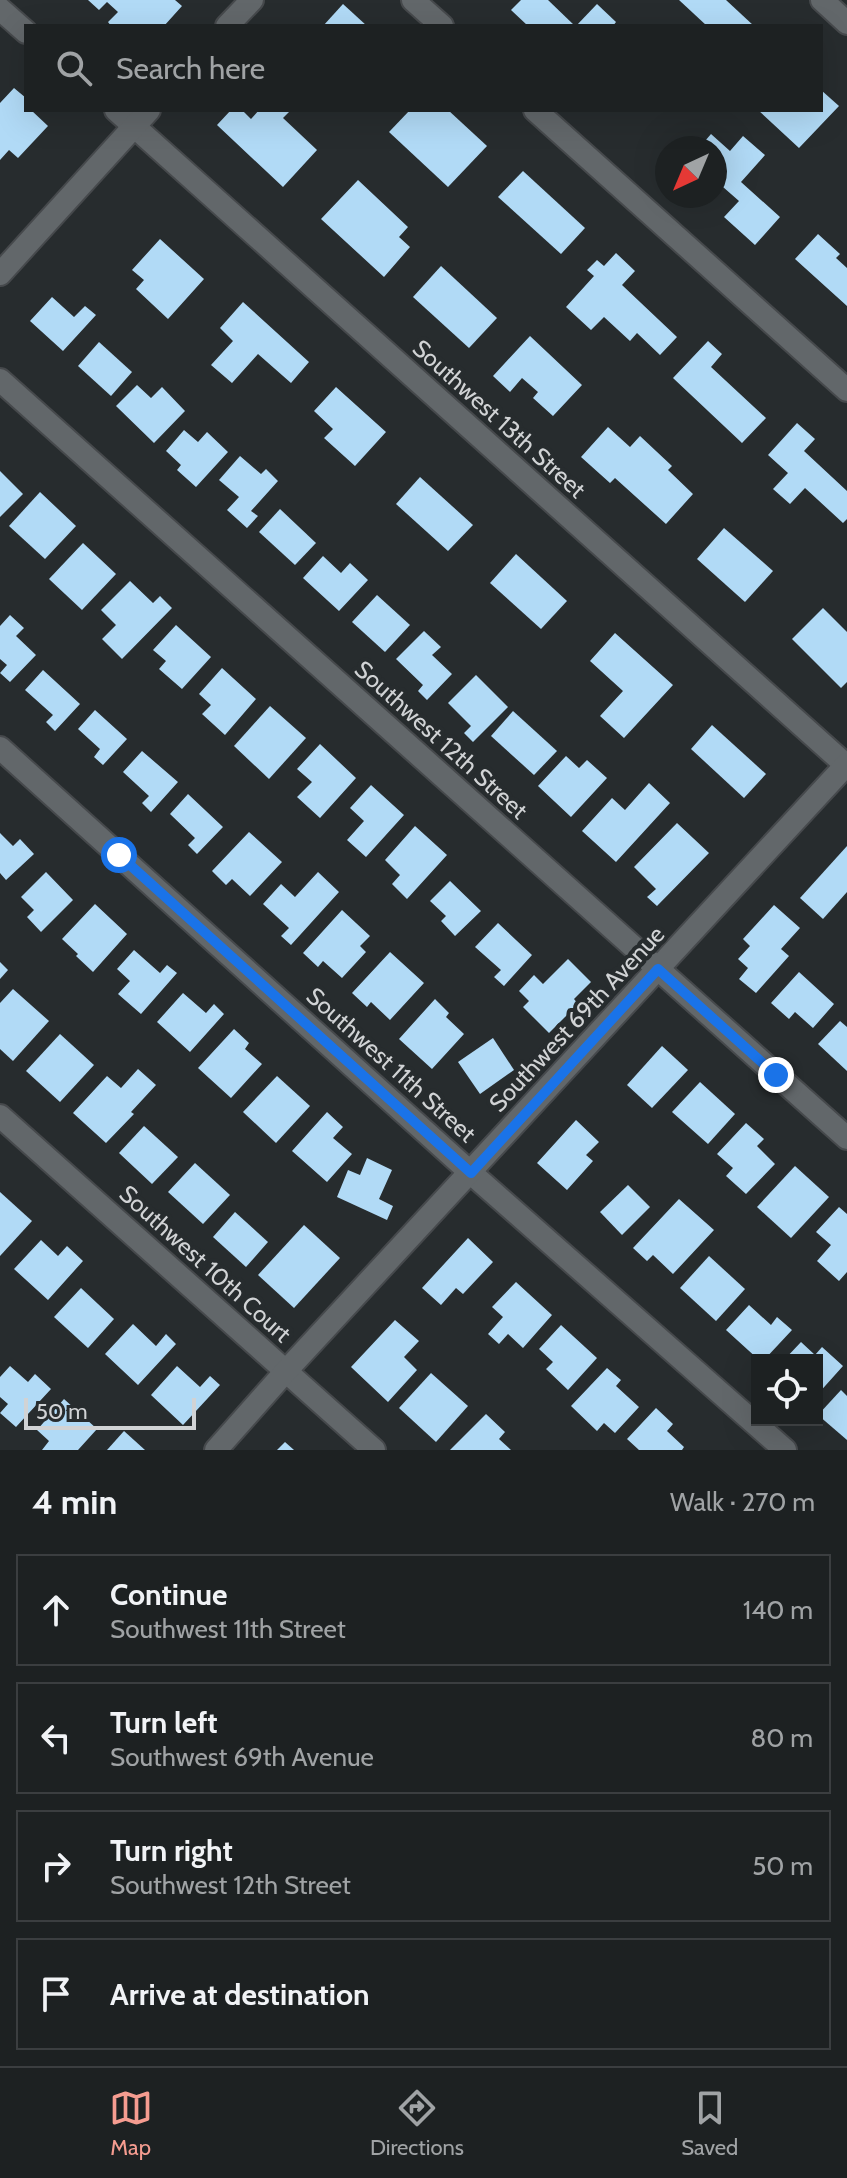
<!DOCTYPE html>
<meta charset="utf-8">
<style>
body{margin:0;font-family:Cabin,sans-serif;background:#2a2e2f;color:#f1f3f6}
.controls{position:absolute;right:24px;bottom:24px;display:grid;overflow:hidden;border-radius:0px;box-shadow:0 8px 32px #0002}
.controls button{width:72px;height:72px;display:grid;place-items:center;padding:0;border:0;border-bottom:2px solid #3b3e40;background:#1d2122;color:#f1f3f6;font:40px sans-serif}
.compass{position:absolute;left:655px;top:136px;width:72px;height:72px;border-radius:50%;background:#1d2122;box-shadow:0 8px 32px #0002;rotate:224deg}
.scale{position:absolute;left:24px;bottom:20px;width:172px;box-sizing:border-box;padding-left:8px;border:4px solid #d1d3d5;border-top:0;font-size:22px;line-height:28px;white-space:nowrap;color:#d1d3d5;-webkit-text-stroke:6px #272c2e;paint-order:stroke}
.stop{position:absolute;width:24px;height:24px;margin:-18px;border:6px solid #1a73e8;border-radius:50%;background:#fff}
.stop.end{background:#1a73e8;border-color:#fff;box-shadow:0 2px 8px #0008}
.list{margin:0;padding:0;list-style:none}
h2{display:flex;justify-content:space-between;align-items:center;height:104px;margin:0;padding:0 32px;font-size:34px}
h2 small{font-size:26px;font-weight:400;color:#a0a3a5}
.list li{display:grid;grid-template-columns:52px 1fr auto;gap:24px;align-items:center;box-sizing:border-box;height:112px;margin:0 16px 16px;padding:0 16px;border:2px solid #3b3e40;border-radius:0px}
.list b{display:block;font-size:30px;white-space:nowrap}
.list p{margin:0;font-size:26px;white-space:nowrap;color:#a0a3a5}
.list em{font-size:26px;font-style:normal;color:#a0a3a5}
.icon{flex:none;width:44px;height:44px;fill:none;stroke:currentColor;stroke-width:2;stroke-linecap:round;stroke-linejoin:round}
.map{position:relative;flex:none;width:847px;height:1450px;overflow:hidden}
.search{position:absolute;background:#1d2122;box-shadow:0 8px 32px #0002;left:24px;right:24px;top:24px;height:88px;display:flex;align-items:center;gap:20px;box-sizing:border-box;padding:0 28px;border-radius:0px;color:#a0a3a5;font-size:30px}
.sheet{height:616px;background:#1d2122}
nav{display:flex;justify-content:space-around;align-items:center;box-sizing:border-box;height:112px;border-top:2px solid #3b3e40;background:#1d2122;font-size:22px;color:#a0a3a5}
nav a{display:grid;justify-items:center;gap:4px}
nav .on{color:#f59c90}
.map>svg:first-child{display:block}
</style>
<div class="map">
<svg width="847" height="1450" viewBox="0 0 847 1450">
<rect width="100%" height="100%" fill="#272c2e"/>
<g fill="#b1daf6">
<polygon points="88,0 175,0 182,6 164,26 111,26 108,22 118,12 107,2 99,10"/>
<polygon points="521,0 548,0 575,26 528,26 511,10"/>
<polygon points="679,0 726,0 754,26 707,26"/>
<polygon points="343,4 367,26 323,26"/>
<polygon points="597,4 616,22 613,26 576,26"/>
<polygon points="14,88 26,98 26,110 31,110 48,126 18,158 9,150 0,160 0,103"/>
<polygon points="821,90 839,106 799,148 758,110 821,110"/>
<polygon points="231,110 242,110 251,119 259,110 291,110 283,118 317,150 283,187 217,125"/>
<polygon points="410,110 448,110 487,146 448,187 389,132"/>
<polygon points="711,134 730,151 743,136 765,155 741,182 780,217 755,245 724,217 739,201 715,180 715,148 699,148"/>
<polygon points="523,171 585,228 561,254 498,197"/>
<polygon points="358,180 408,227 399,237 410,247 384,277 321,219"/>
<polygon points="818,234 840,254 836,258 847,268 847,306 795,259"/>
<polygon points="160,239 204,279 168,319 136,289 144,280 132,270"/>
<polygon points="616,253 635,271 622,285 677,337 660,355 637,333 630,341 604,317 591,330 566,307 594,276 587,270 597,260 604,266"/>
<polygon points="441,266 497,318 469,348 413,297"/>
<polygon points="52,297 74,317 85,306 96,315 63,351 30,321"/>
<polygon points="243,302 309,362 291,383 258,354 232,383 211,365 233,341 220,328"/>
<polygon points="530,336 582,385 553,416 533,398 538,392 522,378 510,392 493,376"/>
<polygon points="708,341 722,354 711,367 766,418 742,443 673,378"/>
<polygon points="99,342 132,372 111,396 78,366"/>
<polygon points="137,385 151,398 162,387 185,411 154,443 116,406"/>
<polygon points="336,387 386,432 355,466 324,438 333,429 314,411"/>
<polygon points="797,423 815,439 804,451 847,491 847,519 843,523 805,488 790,504 773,489 788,473 768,455"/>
<polygon points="608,427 630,447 640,436 672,466 668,470 693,494 666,524 615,478 610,483 581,457"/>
<polygon points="184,430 198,442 207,432 228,452 196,487 177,470 181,465 166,451"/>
<polygon points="240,456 261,474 266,469 278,481 251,511 258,516 247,528 227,510 239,497 219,480"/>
<polygon points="0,471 23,494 0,517"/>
<polygon points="420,477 473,525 448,551 396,504"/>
<polygon points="40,492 76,526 45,559 9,526"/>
<polygon points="280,509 316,543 295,565 259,532"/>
<polygon points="724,528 773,571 745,602 697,559"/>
<polygon points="83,543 116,574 82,610 49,579"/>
<polygon points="516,554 567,601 541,629 490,583"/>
<polygon points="323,556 341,573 350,563 368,580 339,611 303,578"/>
<polygon points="130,581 153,603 160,596 172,608 122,659 102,639 116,625 101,610"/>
<polygon points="377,595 410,625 385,652 352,622"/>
<polygon points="823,608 847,632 847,682 841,688 792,639"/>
<polygon points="10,615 24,628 16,636 36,655 10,682 0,673 7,665 0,659 0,626"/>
<polygon points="176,625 211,657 182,689 159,669 166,661 153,650"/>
<polygon points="424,631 441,647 432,655 452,674 427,700 418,691 423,685 396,659"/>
<polygon points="615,633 673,685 624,738 600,716 623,691 590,661"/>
<polygon points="222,668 256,699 225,735 202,714 211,705 199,694"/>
<polygon points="43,670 80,704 55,731 46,722 53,715 25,690"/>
<polygon points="476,675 508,707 473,742 464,733 471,726 448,703"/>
<polygon points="270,706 306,738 269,779 234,746"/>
<polygon points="95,710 127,739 103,765 94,757 100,749 78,729"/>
<polygon points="513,711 557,751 534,775 491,736"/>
<polygon points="712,725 766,774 744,798 691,749"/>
<polygon points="320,744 356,778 320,818 297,797 312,782 297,769"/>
<polygon points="142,751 178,782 151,812 142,803 149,796 123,772"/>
<polygon points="566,756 579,768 587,760 607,778 571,817 538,786"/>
<polygon points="649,783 670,803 616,862 582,831 612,798 625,810"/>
<polygon points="371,785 404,815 366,857 347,840 364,821 350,808"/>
<polygon points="188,794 223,827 197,854 188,845 195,838 170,814"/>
<polygon points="677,823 709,853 657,906 647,897 656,889 634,867"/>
<polygon points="415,826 447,855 407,899 392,884 400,875 385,860"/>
<polygon points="249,832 282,862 250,896 232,879 226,885 212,871"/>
<polygon points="0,833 13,846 20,839 34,854 6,880 0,873"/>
<polygon points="847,846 847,892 823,919 800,898"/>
<polygon points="46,872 73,900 41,932 27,917 34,910 21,897"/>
<polygon points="318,872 339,892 291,945 281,936 289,928 263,904 281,884 295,897"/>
<polygon points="450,881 481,911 455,936 441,921 446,916 430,901"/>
<polygon points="95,904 127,934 93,972 76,956 78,954 62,939"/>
<polygon points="774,905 800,928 781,949 789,956 756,993 739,979 748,968 738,959 750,946 743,939"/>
<polygon points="342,910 370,936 360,946 366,952 342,978 323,961 318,967 303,953"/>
<polygon points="498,923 532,955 504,986 494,977 501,970 475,947"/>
<polygon points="134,950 160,973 167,965 177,973 141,1014 118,994 130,981 117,969"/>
<polygon points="390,952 424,983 390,1020 371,1002 367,1007 352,993"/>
<polygon points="568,959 591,982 574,999 578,1004 549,1033 523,1007 529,1001 519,991 534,975 543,984"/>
<polygon points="0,962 8,970 0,979"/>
<polygon points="799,972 834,1004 813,1028 795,1012 789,1019 771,1003"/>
<polygon points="13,989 49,1021 13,1061 0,1049 0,1003"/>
<polygon points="183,993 206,1013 214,1004 224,1014 190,1052 157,1022"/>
<polygon points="435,999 449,1013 446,1017 464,1034 432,1069 399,1039"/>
<polygon points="840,1021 847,1027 847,1071 818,1044"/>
<polygon points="234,1029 249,1043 245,1049 262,1064 231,1098 198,1068"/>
<polygon points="60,1034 94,1065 60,1102 26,1071"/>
<polygon points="493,1038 514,1070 480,1094 458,1062"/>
<polygon points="662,1046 688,1070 652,1108 627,1085"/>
<polygon points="138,1069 156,1085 131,1112 134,1114 106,1143 73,1113 107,1076 121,1088"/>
<polygon points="277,1076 310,1106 276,1143 243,1112"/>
<polygon points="700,1082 735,1114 708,1144 672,1112"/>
<polygon points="327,1112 343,1127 333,1138 352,1154 327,1182 292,1151"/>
<polygon points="576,1120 599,1142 586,1155 593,1161 567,1190 537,1163"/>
<polygon points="746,1123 764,1139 757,1146 775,1164 746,1194 726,1176 733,1168 717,1154"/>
<polygon points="144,1126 178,1157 152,1184 119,1153"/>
<polygon points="367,1158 392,1170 379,1199 393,1206 387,1220 337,1197 348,1170 360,1175"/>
<polygon points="195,1163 230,1195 203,1224 168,1192"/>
<polygon points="795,1166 829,1197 791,1238 757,1207"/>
<polygon points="628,1185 650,1207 622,1235 600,1212"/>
<polygon points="0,1192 32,1221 0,1256"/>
<polygon points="679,1199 714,1230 673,1274 653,1255 647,1261 633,1248"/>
<polygon points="839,1207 847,1214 847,1272 839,1281 817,1261 831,1245 816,1232"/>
<polygon points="235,1212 268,1242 246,1267 213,1237"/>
<polygon points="304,1225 340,1258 294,1308 258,1275"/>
<polygon points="468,1238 493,1262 463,1294 456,1288 441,1305 422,1288"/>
<polygon points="41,1240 58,1256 67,1246 83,1261 48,1300 14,1269"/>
<polygon points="709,1256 745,1289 716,1321 680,1288"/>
<polygon points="516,1282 552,1315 523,1348 508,1334 499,1344 488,1334 503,1317 492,1307"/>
<polygon points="81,1288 114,1319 88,1348 54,1317"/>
<polygon points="749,1305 771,1325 777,1317 792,1330 764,1360 759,1360 726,1330"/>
<polygon points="395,1320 419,1341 404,1357 417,1370 388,1402 351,1367"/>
<polygon points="133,1324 156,1346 166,1334 176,1344 138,1385 105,1354"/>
<polygon points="561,1325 597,1358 568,1390 546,1369 553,1362 539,1349"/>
<polygon points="801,1342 815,1355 822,1347 843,1366 817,1395 817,1360 784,1360"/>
<polygon points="10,1366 28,1382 35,1374 51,1389 16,1427 0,1413 8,1404 0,1397 0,1377"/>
<polygon points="177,1366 200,1387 210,1376 220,1385 183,1425 151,1395"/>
<polygon points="607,1368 621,1380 616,1386 639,1407 615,1433 604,1423 597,1431 571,1406"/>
<polygon points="431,1373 468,1406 436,1442 399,1408"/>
<polygon points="841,1390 847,1396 847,1440 818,1415"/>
<polygon points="64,1399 97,1429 78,1450 42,1450 49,1441 37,1430"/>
<polygon points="656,1408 673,1424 667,1431 684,1447 682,1450 639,1450 627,1439"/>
<polygon points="486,1414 505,1432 499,1439 511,1450 450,1450"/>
<polygon points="124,1431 145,1450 107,1450"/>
<polygon points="285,1442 294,1450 277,1450"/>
</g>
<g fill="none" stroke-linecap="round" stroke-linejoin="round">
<defs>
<g id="minor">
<polyline points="413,0 442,26"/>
<polyline points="822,0 847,23"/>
<polyline points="0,9 26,32"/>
<polyline points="227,26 252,0"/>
<polyline points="116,110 847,766"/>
<polyline points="535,110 847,390"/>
<polyline points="0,274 149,110"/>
<polyline points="0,380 847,1138"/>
<polyline points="0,748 471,1173 785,1450"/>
<polyline points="0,1116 374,1450"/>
<polyline points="216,1450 286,1371 847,764"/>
</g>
</defs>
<use href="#minor" stroke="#46494c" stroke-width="26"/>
<use href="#minor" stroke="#62676a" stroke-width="22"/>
</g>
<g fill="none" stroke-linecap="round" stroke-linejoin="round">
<polyline stroke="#1a73e8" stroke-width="10" points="119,855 471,1173 658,969 776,1075"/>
</g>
<g text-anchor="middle" stroke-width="8" stroke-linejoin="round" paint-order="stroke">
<g font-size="24" fill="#d1d3d5" stroke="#272c2e">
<text transform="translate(499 419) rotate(42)" y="8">Southwest 13th Street</text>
<text transform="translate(441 740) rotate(42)" y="8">Southwest 12th Street</text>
<text transform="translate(577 1019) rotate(-47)" y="8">Southwest 69th Avenue</text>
<text transform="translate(391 1065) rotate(42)" y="8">Southwest 11th Street</text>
<text transform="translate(205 1264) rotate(42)" y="8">Southwest 10th Court</text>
</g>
</g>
</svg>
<div class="controls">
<button><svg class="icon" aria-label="locate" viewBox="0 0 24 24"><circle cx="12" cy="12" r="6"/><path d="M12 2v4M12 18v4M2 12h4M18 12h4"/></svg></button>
</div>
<svg class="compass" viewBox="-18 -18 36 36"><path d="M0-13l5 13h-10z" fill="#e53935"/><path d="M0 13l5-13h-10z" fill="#a0a3a5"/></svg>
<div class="scale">50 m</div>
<div class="stop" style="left:119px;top:855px"></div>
<div class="stop end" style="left:776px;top:1075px"></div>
<div class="search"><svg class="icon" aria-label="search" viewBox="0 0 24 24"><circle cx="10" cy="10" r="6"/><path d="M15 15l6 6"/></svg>Search here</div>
</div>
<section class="sheet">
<h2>4 min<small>Walk · 270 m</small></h2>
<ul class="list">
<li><svg class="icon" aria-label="ahead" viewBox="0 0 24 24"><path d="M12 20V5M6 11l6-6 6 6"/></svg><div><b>Continue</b><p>Southwest 11th Street</p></div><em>140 m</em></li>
<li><svg class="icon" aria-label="left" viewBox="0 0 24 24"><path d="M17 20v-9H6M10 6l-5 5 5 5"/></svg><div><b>Turn left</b><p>Southwest 69th Avenue</p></div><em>80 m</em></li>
<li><svg class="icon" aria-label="right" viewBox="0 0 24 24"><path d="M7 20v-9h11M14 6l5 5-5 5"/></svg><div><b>Turn right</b><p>Southwest 12th Street</p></div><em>50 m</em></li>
<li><svg class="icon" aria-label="arrive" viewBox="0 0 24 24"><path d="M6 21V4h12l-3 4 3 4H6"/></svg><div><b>Arrive at destination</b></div></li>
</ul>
</section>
<nav>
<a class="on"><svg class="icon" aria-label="map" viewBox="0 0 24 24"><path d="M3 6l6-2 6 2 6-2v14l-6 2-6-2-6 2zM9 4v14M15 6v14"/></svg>Map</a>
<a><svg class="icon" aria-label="directions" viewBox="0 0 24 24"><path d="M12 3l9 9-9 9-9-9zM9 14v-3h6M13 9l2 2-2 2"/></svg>Directions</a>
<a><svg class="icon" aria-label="saved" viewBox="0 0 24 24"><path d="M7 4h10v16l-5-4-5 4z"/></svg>Saved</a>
</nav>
